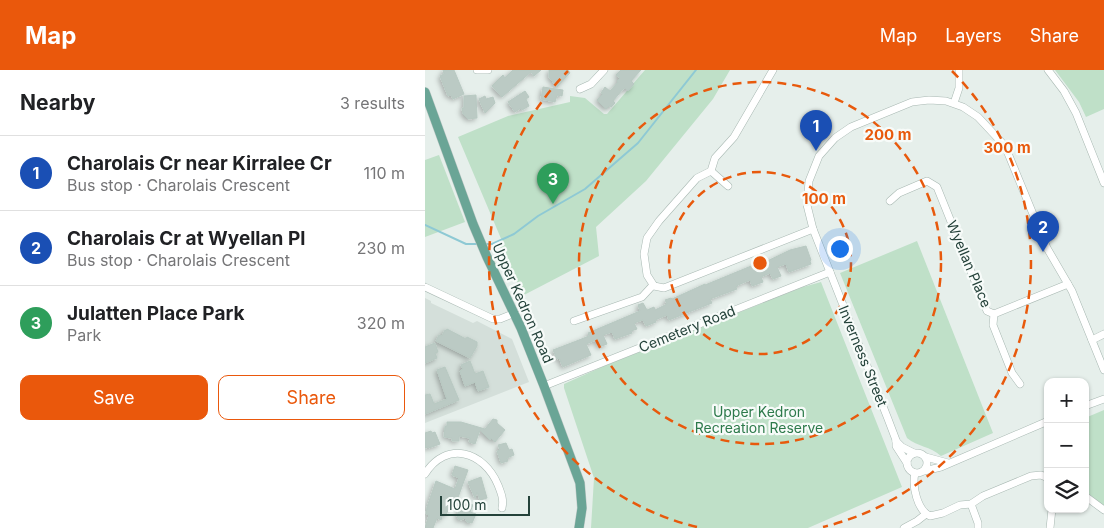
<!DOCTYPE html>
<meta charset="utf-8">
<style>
body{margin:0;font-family:Inter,sans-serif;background:#f6f6f6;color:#202124}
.controls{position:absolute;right:15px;bottom:15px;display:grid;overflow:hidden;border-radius:10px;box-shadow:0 1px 4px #0004}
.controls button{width:45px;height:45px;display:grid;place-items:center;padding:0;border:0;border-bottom:1px solid #e0e0e0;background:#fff;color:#202124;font:25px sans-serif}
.scale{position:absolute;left:15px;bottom:12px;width:90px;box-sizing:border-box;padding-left:5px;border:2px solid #24423a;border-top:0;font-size:14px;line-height:18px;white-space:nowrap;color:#24423a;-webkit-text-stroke:4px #f7fbf9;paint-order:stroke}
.you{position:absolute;left:414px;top:178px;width:18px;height:18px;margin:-12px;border:4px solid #fff;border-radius:50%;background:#1a73e8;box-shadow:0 0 0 8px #1a73e833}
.badge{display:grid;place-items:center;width:32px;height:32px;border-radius:50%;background:#ea580c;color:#fff;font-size:16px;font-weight:700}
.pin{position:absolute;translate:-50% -41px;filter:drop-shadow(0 1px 2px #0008)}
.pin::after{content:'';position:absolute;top:26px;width:18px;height:15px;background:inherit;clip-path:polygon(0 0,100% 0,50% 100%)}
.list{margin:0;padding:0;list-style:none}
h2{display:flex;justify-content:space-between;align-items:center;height:65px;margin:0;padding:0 20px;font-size:21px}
h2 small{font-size:16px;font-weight:400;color:#757577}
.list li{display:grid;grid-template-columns:32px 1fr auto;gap:15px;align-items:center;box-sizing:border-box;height:75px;padding:0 20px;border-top:1px solid #e0e0e0}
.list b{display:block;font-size:19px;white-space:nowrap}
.list p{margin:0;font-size:16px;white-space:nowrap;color:#757577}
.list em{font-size:16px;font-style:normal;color:#757577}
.actions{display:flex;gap:10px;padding:15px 20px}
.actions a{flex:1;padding:11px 0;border:1px solid #ea580c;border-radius:10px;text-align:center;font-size:18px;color:#ea580c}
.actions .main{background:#ea580c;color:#fff}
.icon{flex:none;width:28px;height:28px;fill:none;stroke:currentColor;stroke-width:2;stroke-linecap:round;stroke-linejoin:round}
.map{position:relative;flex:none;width:679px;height:458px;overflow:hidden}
header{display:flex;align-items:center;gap:30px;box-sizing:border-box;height:70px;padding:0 25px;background:#ea580c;color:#fff}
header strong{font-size:24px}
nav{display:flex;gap:28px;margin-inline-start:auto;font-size:18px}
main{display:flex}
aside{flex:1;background:#fff}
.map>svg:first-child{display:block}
</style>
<header>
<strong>Map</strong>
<nav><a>Map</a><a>Layers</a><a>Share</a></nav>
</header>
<main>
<aside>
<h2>Nearby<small>3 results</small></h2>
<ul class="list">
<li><span class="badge" style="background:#1a4fb4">1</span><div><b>Charolais Cr near Kirralee Cr</b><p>Bus stop · Charolais Crescent</p></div><em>110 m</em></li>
<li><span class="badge" style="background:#1a4fb4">2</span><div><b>Charolais Cr at Wyellan Pl</b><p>Bus stop · Charolais Crescent</p></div><em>230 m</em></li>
<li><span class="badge" style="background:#2e9e5b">3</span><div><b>Julatten Place Park</b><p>Park</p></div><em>320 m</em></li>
</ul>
<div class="actions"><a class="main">Save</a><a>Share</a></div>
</aside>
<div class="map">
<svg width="679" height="458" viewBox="0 0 679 458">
<defs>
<filter id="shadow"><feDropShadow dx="-2" dy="2" stdDeviation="2.5" flood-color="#0004"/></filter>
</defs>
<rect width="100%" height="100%" fill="#e6efeb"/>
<polygon fill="#d4dfda" points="0,228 6,231 6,233 48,253 52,251 87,269 104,312 0,353"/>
<g fill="#bfe0c8">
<polygon points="220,0 305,0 288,29 221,111 171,157 174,186 99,225 75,179 77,171 33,67 83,46 145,32 145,26 160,28 179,44 182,44"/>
<polygon points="630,0 679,0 679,39 661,47 654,32"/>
<polygon points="14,85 40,152 0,167 0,90"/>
<path d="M492,171l76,192 -52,23c-11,-10 -23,-9 -34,-18l-67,-165z"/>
<polygon points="396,212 477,417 383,458 166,458 169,408 139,318 139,314 179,296 378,217"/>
<polygon points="679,340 679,436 660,421 660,348"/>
</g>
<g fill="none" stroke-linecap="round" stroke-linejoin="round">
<g stroke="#8ec9d4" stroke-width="2">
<polyline points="0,155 41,174 54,174"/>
<polyline points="59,174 67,174 89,164 113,146 160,119 213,73 271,0"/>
</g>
</g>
<g fill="#bbcac4" stroke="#b8c9c2" filter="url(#shadow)">
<polygon points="18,0 29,0 39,24 28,29 26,25 23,26 15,6 19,4"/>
<polygon points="88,0 116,0 109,6 106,2 77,27 67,16 78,5 80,8"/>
<polygon points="124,0 143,0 145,3 132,17 124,7"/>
<polygon points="196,0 216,0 206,11 209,14 203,21 200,18 198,19 188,31 190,33 186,37 184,36 181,39 172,30 178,24 176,23 180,17 185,21 193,12 192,11 195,8 191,5"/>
<polygon points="118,17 138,20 137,26 132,25 130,32 116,29"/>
<polygon points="100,21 104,27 101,29 104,36 97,40 96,38 90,42 83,32"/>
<polygon points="51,25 52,48 43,49 38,44 37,38 39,38 39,26"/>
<polygon points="60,26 61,29 68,27 70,33 60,43 54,29"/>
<polygon points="381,176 386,190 385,191 386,194 364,202 361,194 352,197 356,206 348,209 345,203 336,207 338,212 327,216 325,210 313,215 311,217 312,219 285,229 287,233 264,242 244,250 242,245 230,250 231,252 221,256 218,250 209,253 212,259 206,261 207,263 190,269 187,262 178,265 182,274 174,277 171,270 161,274 166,285 140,296 138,297 134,288 132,289 128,280 154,270 164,266 163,263 215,241 213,235 218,233 222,240 229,237 230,240 242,234 240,230 246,228 247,229 280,214 280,215 331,194 332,196 365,180"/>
<polygon points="22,259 41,269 42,267 52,272 52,276 45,288 11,271 14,265 17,266 20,260 21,261"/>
<polygon points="10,273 13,282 10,283 12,288 0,293 0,277"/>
<polygon points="45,291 50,304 58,301 64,317 53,321 50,312 40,316 35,301 38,299 36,295"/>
<polygon points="20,297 34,330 0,344 0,325 5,324 9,334 22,329 12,300"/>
<polygon points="68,349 72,350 72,353 80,360 70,372 66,368 65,370 55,360 50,374 44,372 45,368 34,366 34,371 27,371 27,368 19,367 20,356 22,356 22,352 36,352 60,359"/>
<polygon points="6,361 7,363 10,362 15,374 4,378 4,377 0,378 0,363"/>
<polygon points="81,373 84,380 87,379 89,385 82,388 83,391 76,393 72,381 75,380 73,375"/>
<polygon points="30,396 43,400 31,433 27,431 21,445 18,444 16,450 12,448 8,458 0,458 4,445 1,444 2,437 11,411 30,419 34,408 27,405"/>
<polygon points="56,407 62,428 55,430 52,422 50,428 43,412"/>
<polygon points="36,433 41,435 42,433 48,435 45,442 51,444 47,453 42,452 40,448 36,450 33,449 32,446"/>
</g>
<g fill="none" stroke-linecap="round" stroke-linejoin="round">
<defs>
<g id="minor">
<polyline points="52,0 63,0"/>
<polyline points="348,0 309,67 290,88 286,101 272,108 234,151 222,168 219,184 222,205 229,216 239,218 388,159"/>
<polyline points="623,0 639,21 651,43 679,113"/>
<polyline points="155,19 166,14 179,0"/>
<polyline points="529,33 534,18 534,0"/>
<polyline points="286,101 303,116"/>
<polyline points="465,131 474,123 502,111 512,117 562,241 569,244 643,214"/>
<polyline points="0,217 68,249 75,249 90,243"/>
<polyline points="569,244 568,255 587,303 595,314"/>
<polyline points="149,251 217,227 228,215"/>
<polyline points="667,270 679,264"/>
<polyline points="119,316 405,202"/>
<polyline points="660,336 679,329"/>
<polyline points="471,371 477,377 489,383"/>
<circle cx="492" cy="393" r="10"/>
<polyline points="501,387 523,393"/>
<polyline points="482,393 471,376 471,370 463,349 388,159 382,135 384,111 394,86 410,68 426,57 487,32 504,30 521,31 538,37 553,47 580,76 622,178 647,221 679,300"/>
<polyline points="499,401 516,397 623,351"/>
<path d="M490,403c-3,13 2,37 15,43l13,-3 17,-8 11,-1 12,-8 48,-20 10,-1 7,3"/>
<path d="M0,404c21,-34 59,-23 73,11 3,8 6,14 4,23"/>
<polyline points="660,426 679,440"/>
<polyline points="546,434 553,453 553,458"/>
<polyline points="479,458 492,451 501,444"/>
<polyline points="625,458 627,439"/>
</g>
<polyline id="major" points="0,22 48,154 62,187 96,258 119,316 155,413 157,438 154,458"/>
</defs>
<use href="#minor" stroke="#a8b8b2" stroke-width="8"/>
<use href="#major" stroke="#c2cac8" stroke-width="10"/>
<use href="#minor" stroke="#fff" stroke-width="7"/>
<use href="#major" stroke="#6aa596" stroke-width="9"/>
</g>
<g fill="none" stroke="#e8590c" stroke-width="2.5" stroke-dasharray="9 6">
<circle cx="335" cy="193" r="91"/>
<circle cx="335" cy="193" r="181"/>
<path d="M272 457A272 272 0 0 1 143 1M527 1A272 272 0 0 1 398 457"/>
</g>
<g text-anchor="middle" stroke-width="4.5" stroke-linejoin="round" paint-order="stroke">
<g font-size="14" fill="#24423a" stroke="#f7fbf9">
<text transform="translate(544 194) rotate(67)" y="5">Wyellan Place</text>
<text transform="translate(98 233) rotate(66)" y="5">Upper Kedron Road</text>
<text transform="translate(262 259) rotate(-22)" y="5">Cemetery Road</text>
<text transform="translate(438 286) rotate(68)" y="5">Inverness Street</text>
</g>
<g font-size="14" fill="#2d7a4b" stroke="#f7fbf9">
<text x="334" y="347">Upper Kedron<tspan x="334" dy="16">Recreation Reserve</tspan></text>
</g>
</g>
<circle cx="335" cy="193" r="8" fill="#e8590c" stroke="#f7fbf9" stroke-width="2.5"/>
<g font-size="15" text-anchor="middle" font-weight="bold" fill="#e8590c" stroke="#f7fbf9" stroke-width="4.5" stroke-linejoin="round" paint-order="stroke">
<text x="463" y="70">200 m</text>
<text x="582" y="83">300 m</text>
<text x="399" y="134">100 m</text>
</g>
</svg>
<div class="controls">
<button>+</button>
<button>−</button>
<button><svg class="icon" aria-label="layers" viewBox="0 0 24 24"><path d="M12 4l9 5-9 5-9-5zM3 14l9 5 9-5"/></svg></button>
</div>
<div class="scale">100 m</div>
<div class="you"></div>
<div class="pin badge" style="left:391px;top:81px;background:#1a4fb4">1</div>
<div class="pin badge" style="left:618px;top:182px;background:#1a4fb4">2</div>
<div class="pin badge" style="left:128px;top:134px;background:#2e9e5b">3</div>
</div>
</main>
